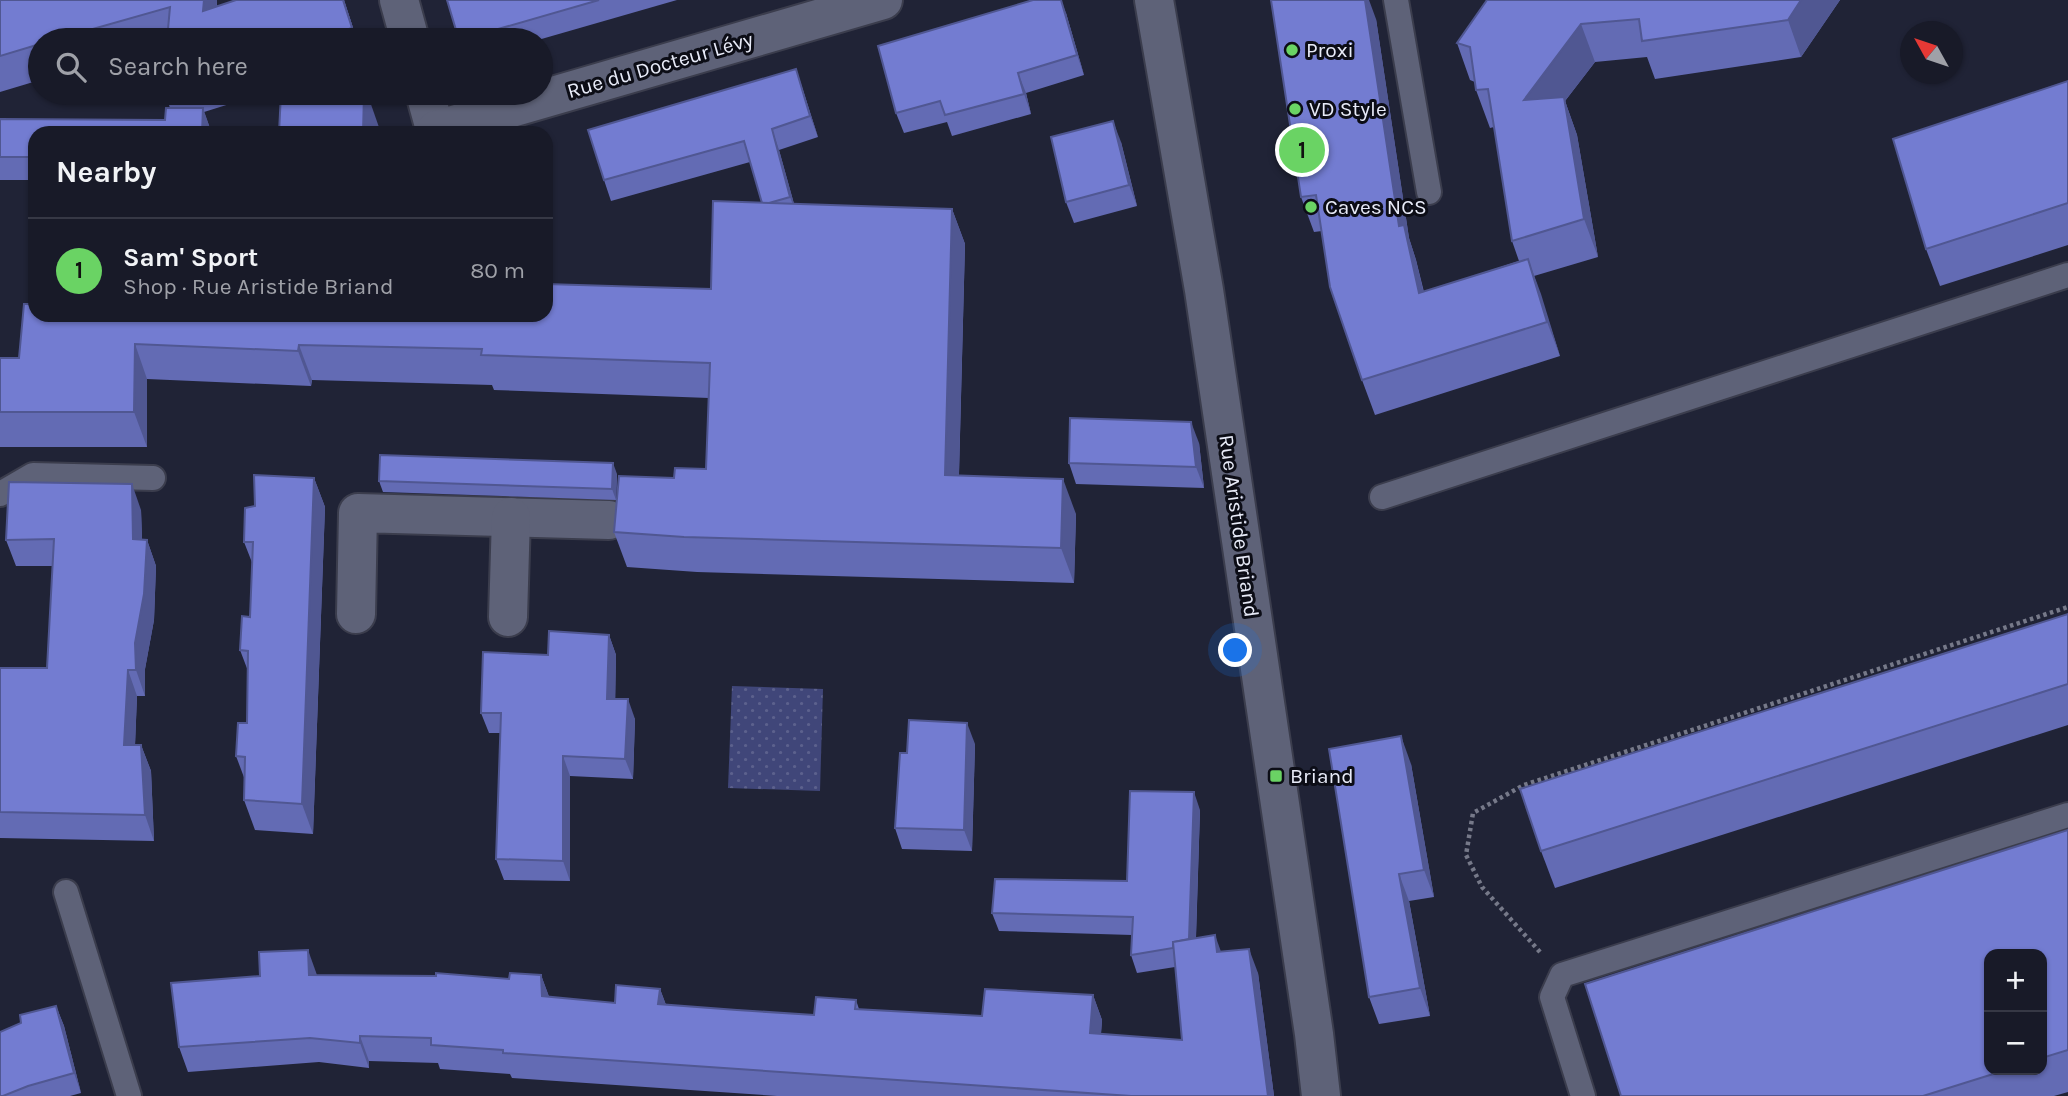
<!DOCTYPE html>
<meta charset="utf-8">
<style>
body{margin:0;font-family:Karla,sans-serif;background:#212330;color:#f1f3f6}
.controls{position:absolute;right:21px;bottom:21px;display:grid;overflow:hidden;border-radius:14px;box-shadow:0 2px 5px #0004}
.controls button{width:63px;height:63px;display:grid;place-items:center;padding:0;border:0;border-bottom:2px solid #363845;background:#181a28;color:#f1f3f6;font:35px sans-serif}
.compass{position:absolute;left:1900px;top:21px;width:63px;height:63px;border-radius:50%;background:#181a28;box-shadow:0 2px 5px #0004;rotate:310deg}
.you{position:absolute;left:1236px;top:651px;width:24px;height:24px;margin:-18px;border:5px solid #fff;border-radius:50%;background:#1a73e8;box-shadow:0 0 0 10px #1a73e833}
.badge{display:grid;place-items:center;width:46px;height:46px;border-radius:50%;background:#6ad364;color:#111;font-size:23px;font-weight:700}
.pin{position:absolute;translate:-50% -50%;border:4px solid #fff;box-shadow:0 2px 7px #0006}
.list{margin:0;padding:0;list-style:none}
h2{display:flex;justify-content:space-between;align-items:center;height:91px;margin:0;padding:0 28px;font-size:30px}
h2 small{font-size:23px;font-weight:400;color:#9fa1a8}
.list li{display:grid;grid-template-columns:46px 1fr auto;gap:21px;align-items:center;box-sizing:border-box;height:105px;padding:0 28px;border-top:2px solid #363845}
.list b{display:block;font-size:26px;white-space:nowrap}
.list p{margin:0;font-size:23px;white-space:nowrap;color:#9fa1a8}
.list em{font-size:23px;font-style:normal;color:#9fa1a8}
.icon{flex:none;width:38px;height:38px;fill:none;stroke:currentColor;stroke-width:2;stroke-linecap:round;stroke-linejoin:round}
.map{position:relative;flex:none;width:2068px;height:1096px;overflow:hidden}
.search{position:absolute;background:#181a28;box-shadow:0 2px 5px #0004;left:28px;top:28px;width:525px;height:77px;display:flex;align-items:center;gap:18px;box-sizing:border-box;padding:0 24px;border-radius:38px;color:#9fa1a8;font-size:26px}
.panel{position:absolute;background:#181a28;box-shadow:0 2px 5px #0004;left:28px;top:126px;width:525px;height:196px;border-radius:21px}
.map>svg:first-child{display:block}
</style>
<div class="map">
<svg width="2068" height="1096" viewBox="0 0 2068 1096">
<defs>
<pattern id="park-dots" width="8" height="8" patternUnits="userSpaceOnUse" patternTransform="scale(1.75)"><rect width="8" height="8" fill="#404679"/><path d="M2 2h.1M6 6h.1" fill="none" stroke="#5c618d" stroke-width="1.8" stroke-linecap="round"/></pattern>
</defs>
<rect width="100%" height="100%" fill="#202336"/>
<polygon fill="url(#park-dots)" points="732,686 823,689 820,791 728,788"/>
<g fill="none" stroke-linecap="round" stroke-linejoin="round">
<defs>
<g id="service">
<polyline points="1396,0 1429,192"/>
<polyline points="0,494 33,475 153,478"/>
<polyline points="1382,497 2068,275"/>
<polyline points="66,892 129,1096"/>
<polyline points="1583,1096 1552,997 1562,975 2068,815"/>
</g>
<g id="minor">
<polyline points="399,0 410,40"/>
<polyline points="425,93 436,133"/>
<polyline points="436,130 883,0"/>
<polyline points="356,614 358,513 609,520"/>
<polyline points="508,617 511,517"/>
</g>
<polyline id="tertiary" points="1154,0 1204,290 1314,1034 1321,1096"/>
</defs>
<use href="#service" stroke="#3b3d4d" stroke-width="28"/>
<use href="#minor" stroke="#3b3d4d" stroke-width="42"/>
<use href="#tertiary" stroke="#3b3d4d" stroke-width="42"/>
<polyline stroke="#767989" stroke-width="4.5" stroke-dasharray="3.5 3.5" stroke-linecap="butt" points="1540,952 1482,887 1466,855 1473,813 1524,785 2068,607"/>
<use href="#service" stroke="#5e6278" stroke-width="24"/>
<use href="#minor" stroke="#5e6278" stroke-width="38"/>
<use href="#tertiary" stroke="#5e6278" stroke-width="38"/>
</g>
<g fill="#636bb4" fill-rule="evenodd">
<polygon points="0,0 217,0 217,6 236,0 344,0 357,40 40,40 40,80 0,92"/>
<polygon points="447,0 677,0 538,40 459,40"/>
<polygon points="1487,0 1840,0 1801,57 1655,79 1647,57 1595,62 1565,101 1577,135 1598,257 1534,276 1560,356 1375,415 1362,380 1322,231 1314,232 1301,197 1376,19 1409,238 1416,260 1424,292 1519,261 1512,241 1494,127 1490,128 1476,90 1475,82 1470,80 1457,43"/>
<polygon points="1066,13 1084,75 1026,93 1031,114 952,136 947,122 904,133 896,113"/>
<polygon points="796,69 818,137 779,150 794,204 952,209 965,244 959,475 1076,514 1074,583 697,572 627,567 614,532 674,478 706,469 709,398 494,390 492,385 312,380 311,386 147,379 147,447 0,447 0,358 19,358 35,315 711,289 762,203 750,162 611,201 604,180"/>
<polygon points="2068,81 2068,245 1940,286 1926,249"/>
<polygon points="165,93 265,93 204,112 211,131 35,133 35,180 0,180 0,119 165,120 170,108"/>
<polygon points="1121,142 1137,206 1074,223 1066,202"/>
<polygon points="1199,443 1204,488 1076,484 1069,463"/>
<polygon points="617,474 616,500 383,492 379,481"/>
<polygon points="314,478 325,507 313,834 255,830 244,800 245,780 236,756 247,723 248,671 240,650 250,617 253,565 244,542 255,506"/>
<polygon points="141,510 142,540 147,540 156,566 154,620 145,669 145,696 137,696 135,745 141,745 151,771 154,841 0,838 0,668 47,668 53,566 16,566 6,540"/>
<polygon points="2068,614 2068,725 1555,888 1541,851"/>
<polygon points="609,635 616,655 615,699 635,719 633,779 570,776 570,881 504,880 496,859 501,733 489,733 481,713 548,655"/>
<polygon points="975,744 972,851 902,849 895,828 907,753"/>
<polygon points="1411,764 1434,897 1409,901 1430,1016 1379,1024 1369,997"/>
<polygon points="1200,810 1196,938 1258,973 1274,1096 777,1096 512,1078 510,1074 440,1069 438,1063 369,1061 369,1068 319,1062 188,1072 179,1047 509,979 541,975 549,997 615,1003 660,989 666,1005 814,1015 856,1000 859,1009 982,1016 1093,995 1102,1020 1101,1034 1182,1040 1175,967 1137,973 1131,955 1132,935 999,931 992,913 1127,881"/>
<path d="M2068,830v262l-14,4h-433zM2042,954v116h-53z"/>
<polygon points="56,1006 64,1026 81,1093 70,1096 0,1096 21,1023"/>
</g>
<g fill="#505792">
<polygon points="204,0 217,0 215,40 203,11"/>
<polygon points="343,0 344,0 357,40 352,28"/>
<polygon points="1061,0 1066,13 1084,75 1077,55"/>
<polygon points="1365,0 1369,0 1376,19 1409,238 1416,260 1432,328 1419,293 1399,226"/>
<polygon points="1801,0 1840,0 1801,57 1788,20"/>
<polygon points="1581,24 1595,62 1565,101 1577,135 1598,257 1584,219 1524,100"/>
<polygon points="796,69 803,90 818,137 810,116"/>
<polygon points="1018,73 1026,93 1031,114 1024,94"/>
<polygon points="364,93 367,93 381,133 363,133"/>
<polygon points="203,108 211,131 211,133 202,133"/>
<polygon points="1113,121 1121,142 1137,206 1129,185"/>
<polygon points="772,129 779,150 798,218 790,197"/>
<polygon points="952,209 965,244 958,510 945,475"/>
<polygon points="1528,259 1541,294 1560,356 1547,322"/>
<polygon points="135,344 147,379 147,447 134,412"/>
<polygon points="299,345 312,380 311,386 298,351"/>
<polygon points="1191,422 1199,443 1204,488 1196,467"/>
<polygon points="613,463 617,474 616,500 612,489"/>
<polygon points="314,478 325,507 313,834 302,804"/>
<polygon points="1063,479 1076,514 1074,583 1061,548"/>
<polygon points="132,484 141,510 143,566 133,539"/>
<polygon points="147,540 156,566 154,620 145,669 145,696 136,670 135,643"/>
<polygon points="609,635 616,655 615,719 607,699"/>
<polygon points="128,670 137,696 134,771 124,745"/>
<polygon points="628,699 635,719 633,779 625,759"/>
<polygon points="967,723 975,744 972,851 964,830"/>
<polygon points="1401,736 1411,764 1434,897 1424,870"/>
<polygon points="141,745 151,771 154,841 145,815"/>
<polygon points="563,756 570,776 570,881 563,861"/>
<polygon points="1194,792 1200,810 1195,964 1189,946"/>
<polygon points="1399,874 1409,901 1430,1016 1420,988"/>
<polygon points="1215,935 1224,960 1217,952"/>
<polygon points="1249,949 1258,973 1274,1096 1268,1096"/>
<polygon points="308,950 317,975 318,1000 309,975"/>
<polygon points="541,975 550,999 542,996"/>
<polygon points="660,989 669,1013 658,1004"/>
<polygon points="1093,995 1102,1020 1099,1058 1090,1033"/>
<polygon points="56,1006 64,1026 81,1093 74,1073"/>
<polygon points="360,1036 369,1061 369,1068 360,1043"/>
</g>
<g fill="#737cd1" stroke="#505792" stroke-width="2">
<polygon points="0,0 204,0 203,11 236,0 343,0 352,28 314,40 167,40 170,7 54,40 40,40 40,44 0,56"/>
<polygon points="447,0 599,0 460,40 459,40"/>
<polygon points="1033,0 1061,0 1077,55 1018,73 1024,94 945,115 940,101 896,113 878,46"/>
<polygon points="1271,0 1365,0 1399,226 1404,225 1419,293 1528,259 1547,322 1362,380 1330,287 1316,195 1301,197"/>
<polygon points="1487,0 1801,0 1788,20 1642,41 1639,19 1581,24 1524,100 1564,97 1584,219 1512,241 1488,89 1476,90 1470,47 1457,43"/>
<polygon points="796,69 810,116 772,129 790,197 769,203 762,203 744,141 604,180 588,130"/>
<polygon points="2068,81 2068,203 1926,249 1893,139"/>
<polygon points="281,93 364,93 363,133 279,133"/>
<polygon points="166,108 203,108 202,133 35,133 35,157 0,157 0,119 165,120"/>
<polygon points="1113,121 1129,185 1066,202 1051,137"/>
<polygon points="713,201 952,209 945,475 1063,479 1061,548 684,537 614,532 619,476 674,478 675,468 706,469 710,363 481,355 482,349 299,345 298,351 135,344 134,412 0,412 0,358 19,358 24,304 35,304 35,315 546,315 546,284 711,289"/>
<polygon points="1070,418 1191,422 1196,467 1069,463"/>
<polygon points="380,455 613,463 612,489 379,481"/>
<polygon points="254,475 314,478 302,804 244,800 245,757 236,756 238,723 247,723 248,651 240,650 242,616 250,617 253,542 244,542 245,508 255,506"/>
<polygon points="9,482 132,484 133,539 147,540 144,594 135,643 136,670 128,670 124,745 141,745 145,815 0,812 0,668 47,668 54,539 6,540"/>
<polygon points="2068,614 2068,684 1541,851 1520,789"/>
<polygon points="549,631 609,635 607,699 628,699 625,759 563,756 563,861 496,859 501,713 481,713 483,652 548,655"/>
<polygon points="909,720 967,723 964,830 895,828 900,753 907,753"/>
<polygon points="1401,736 1424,870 1399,874 1420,988 1369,997 1329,749"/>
<polygon points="1130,791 1194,792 1189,939 1173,942 1173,948 1131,955 1133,917 992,913 995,879 1127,881"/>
<polygon points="2068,830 2068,1050 2042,1058 2042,954 1989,954 1989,1070 2006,1070 1923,1096 1621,1096 1585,984"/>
<polygon points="1215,935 1217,952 1249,949 1268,1096 1131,1096 503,1053 503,1050 431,1045 431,1038 360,1036 360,1043 310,1038 179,1047 171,983 260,976 259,952 308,950 309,975 436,976 436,973 509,979 510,973 541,975 542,996 615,1003 616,985 660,989 658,1004 737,1010 814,1015 816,997 856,1000 855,1009 982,1016 985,989 1093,995 1090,1033 1182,1040 1173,942"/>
<polygon points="56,1006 74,1073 28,1086 3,1096 0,1096 0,1032 21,1023 20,1015"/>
</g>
<g fill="#6ad364" stroke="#0c0d16" stroke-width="2.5">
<circle cx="1292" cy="50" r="7"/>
<circle cx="1295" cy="109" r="7"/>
<circle cx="1311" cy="207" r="7"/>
<rect x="1269" y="769" width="14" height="14" rx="3.5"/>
</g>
<g text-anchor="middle" stroke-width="6" stroke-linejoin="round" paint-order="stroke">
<g font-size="21" fill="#e8ebf8" stroke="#0c0d16" text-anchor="start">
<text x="1306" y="57">Proxi</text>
<text x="1309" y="116">VD Style</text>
<text x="1325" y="214">Caves NCS</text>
<text x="1290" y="783">Briand</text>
</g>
<g font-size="21" fill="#e8ebf8" stroke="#0c0d16">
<text transform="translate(660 65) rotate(-16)" y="7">Rue du Docteur Lévy</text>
<text transform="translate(1239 526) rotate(82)" y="7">Rue Aristide Briand</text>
</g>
</g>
</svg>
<div class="controls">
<button>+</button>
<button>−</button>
</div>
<svg class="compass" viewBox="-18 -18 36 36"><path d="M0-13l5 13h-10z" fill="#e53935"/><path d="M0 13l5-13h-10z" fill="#9fa1a8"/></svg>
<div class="you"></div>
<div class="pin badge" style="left:1302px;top:150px">1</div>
<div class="search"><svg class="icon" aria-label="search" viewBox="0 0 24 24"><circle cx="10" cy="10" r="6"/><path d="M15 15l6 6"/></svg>Search here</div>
<section class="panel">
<h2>Nearby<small></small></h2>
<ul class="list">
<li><span class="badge">1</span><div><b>Sam' Sport</b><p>Shop · Rue Aristide Briand</p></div><em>80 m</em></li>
</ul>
</section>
</div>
